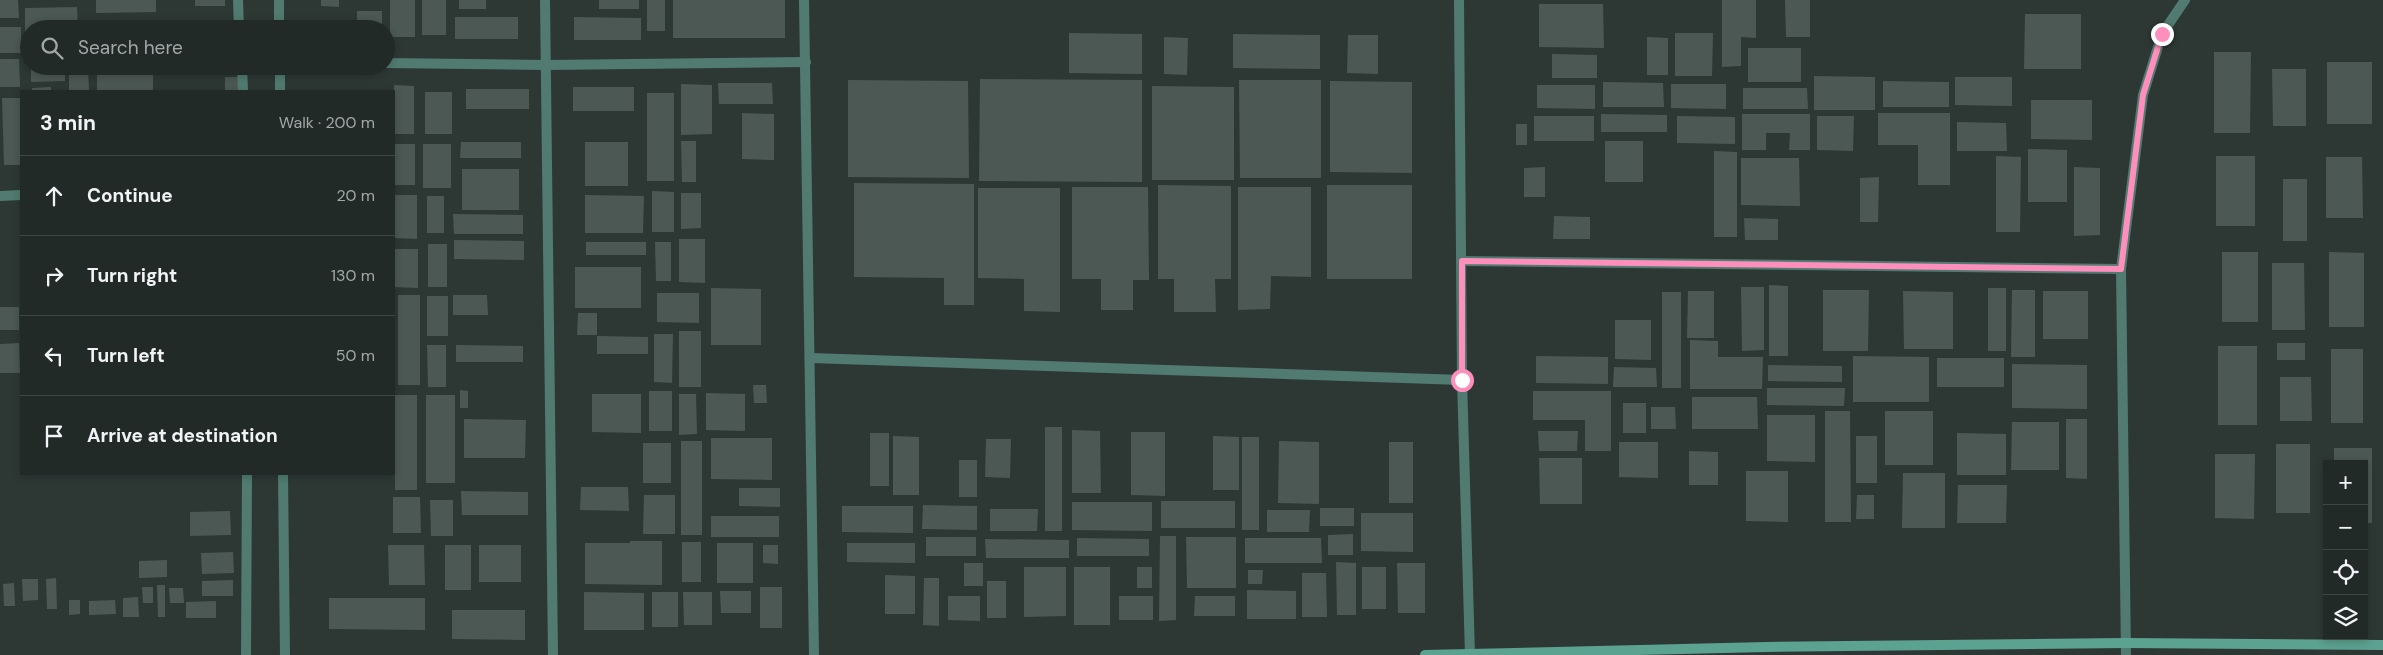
<!DOCTYPE html>
<meta charset="utf-8">
<style>
body{margin:0;font-family:"DM Sans",sans-serif;background:#2a3230;color:#f1f3f6}
.controls{position:absolute;right:15px;bottom:15px;display:grid;overflow:hidden;border-radius:0px;box-shadow:0 2px 8px #0003}
.controls button{width:45px;height:45px;display:grid;place-items:center;padding:0;border:0;border-bottom:1px solid #3f4645;background:#222a28;color:#f1f3f6;font:25px sans-serif}
.stop{position:absolute;width:15px;height:15px;margin:-11px;border:4px solid #fe8ebb;border-radius:50%;background:#fff}
.stop.end{background:#fe8ebb;border-color:#fff;box-shadow:0 1px 5px #0008}
.list{margin:0;padding:0;list-style:none}
h2{display:flex;justify-content:space-between;align-items:center;height:65px;margin:0;padding:0 20px;font-size:21px}
h2 small{font-size:16px;font-weight:400;color:#a2a7a8}
.list li{display:grid;grid-template-columns:32px 1fr auto;gap:15px;align-items:center;box-sizing:border-box;height:80px;padding:0 20px;border-top:1px solid #3f4645}
.list b{display:block;font-size:19px;white-space:nowrap}
.list em{font-size:16px;font-style:normal;color:#a2a7a8}
.icon{flex:none;width:28px;height:28px;fill:none;stroke:currentColor;stroke-width:2;stroke-linecap:round;stroke-linejoin:round}
.map{position:relative;flex:none;width:2383px;height:655px;overflow:hidden}
.search{position:absolute;background:#222a28;box-shadow:0 2px 8px #0003;left:20px;top:20px;width:375px;height:55px;display:flex;align-items:center;gap:12px;box-sizing:border-box;padding:0 18px;border-radius:28px;color:#a2a7a8;font-size:19px}
.panel{position:absolute;background:#222a28;box-shadow:0 2px 8px #0003;left:20px;top:90px;width:375px;height:385px;border-radius:0px}
.map>svg:first-child{display:block}
</style>
<div class="map">
<svg width="2383" height="655" viewBox="0 0 2383 655">
<rect width="100%" height="100%" fill="#2d3835"/>
<g fill="#4c5854">
<polygon points="0,0 18,0 19,18 0,18"/>
<polygon points="96,0 156,0 156,12 96,13"/>
<rect x="195" y="0" width="30" height="6"/>
<polygon points="321,0 339,0 339,7 321,6"/>
<rect x="390" y="0" width="25" height="37"/>
<rect x="422" y="0" width="24" height="35"/>
<rect x="459" y="0" width="27" height="9"/>
<rect x="599" y="0" width="40" height="9"/>
<rect x="647" y="0" width="18" height="31"/>
<rect x="673" y="0" width="112" height="38"/>
<polygon points="1722,0 1756,0 1756,38 1741,37 1741,66 1722,67"/>
<polygon points="1785,0 1810,0 1810,37 1786,37"/>
<polygon points="1539,4 1603,4 1604,48 1539,47"/>
<polygon points="77,7 78,29 29,29 29,36 25,36 25,8"/>
<rect x="357" y="11" width="25" height="18"/>
<polygon points="2025,14 2081,14 2081,69 2024,69"/>
<rect x="455" y="17" width="63" height="22"/>
<polygon points="574,17 641,18 641,40 574,40"/>
<rect x="0" y="27" width="21" height="26"/>
<polygon points="1069,33 1142,34 1142,74 1069,73"/>
<polygon points="1675,33 1713,33 1712,76 1675,76"/>
<polygon points="1233,34 1320,35 1320,69 1233,68"/>
<polygon points="1348,35 1378,35 1378,74 1347,73"/>
<polygon points="1164,37 1188,38 1187,75 1164,74"/>
<polygon points="1647,37 1668,38 1668,75 1647,75"/>
<rect x="1748" y="48" width="53" height="34"/>
<polygon points="2214,52 2251,52 2250,133 2214,133"/>
<polygon points="1552,54 1597,55 1597,78 1552,78"/>
<polygon points="0,59 19,59 20,87 0,87"/>
<rect x="2327" y="62" width="45" height="62"/>
<polygon points="31,66 65,66 65,81 31,82"/>
<polygon points="69,66 88,66 89,91 69,91"/>
<rect x="97" y="66" width="56" height="25"/>
<polygon points="2272,69 2306,69 2306,126 2273,126"/>
<polygon points="1814,76 1875,77 1875,110 1814,110"/>
<rect x="225" y="77" width="14" height="14"/>
<polygon points="1955,77 2012,77 2012,106 1955,105"/>
<polygon points="980,79 1142,80 1142,182 979,181"/>
<polygon points="848,80 968,81 969,178 848,177"/>
<polygon points="1239,80 1321,80 1321,178 1240,178"/>
<polygon points="1330,81 1412,82 1412,173 1330,172"/>
<polygon points="1883,81 1949,82 1949,107 1883,107"/>
<polygon points="1603,82 1663,83 1664,107 1603,107"/>
<polygon points="718,83 772,83 773,104 719,104"/>
<polygon points="681,84 712,85 712,134 681,135"/>
<polygon points="1671,84 1726,84 1726,109 1671,108"/>
<polygon points="394,85 414,86 414,134 394,134"/>
<polygon points="1537,85 1595,85 1595,109 1537,108"/>
<polygon points="1152,86 1234,87 1234,180 1152,180"/>
<polygon points="51,87 51,91 32,91 32,88"/>
<rect x="573" y="87" width="61" height="24"/>
<polygon points="1743,88 1807,88 1808,109 1743,109"/>
<rect x="466" y="89" width="63" height="20"/>
<rect x="425" y="92" width="27" height="42"/>
<rect x="647" y="93" width="27" height="88"/>
<polygon points="2,98 21,98 21,165 4,165"/>
<polygon points="2031,100 2092,100 2092,140 2031,139"/>
<polygon points="742,113 774,114 774,160 742,159"/>
<polygon points="1878,113 1950,113 1950,185 1918,185 1918,145 1878,145"/>
<polygon points="1601,114 1667,115 1667,132 1601,132"/>
<polygon points="1742,114 1810,114 1810,150 1789,150 1790,133 1766,133 1766,150 1742,150"/>
<rect x="1534" y="116" width="60" height="25"/>
<polygon points="1677,116 1735,117 1735,144 1677,143"/>
<polygon points="1817,116 1854,116 1853,151 1817,150"/>
<polygon points="1957,122 2006,123 2007,151 1957,151"/>
<rect x="1516" y="124" width="11" height="21"/>
<polygon points="681,141 696,141 696,182 682,182"/>
<rect x="1605" y="141" width="38" height="41"/>
<polygon points="461,142 521,142 521,158 460,158"/>
<rect x="585" y="142" width="43" height="44"/>
<rect x="394" y="144" width="21" height="41"/>
<rect x="423" y="144" width="28" height="44"/>
<polygon points="2028,149 2067,150 2067,202 2028,202"/>
<polygon points="1714,151 1737,152 1737,237 1714,237"/>
<polygon points="1996,156 2021,157 2020,232 1996,232"/>
<rect x="2216" y="156" width="39" height="70"/>
<polygon points="2326,157 2362,157 2363,218 2326,218"/>
<polygon points="1741,158 1799,158 1800,206 1741,205"/>
<polygon points="1545,167 1545,197 1524,197 1524,168"/>
<polygon points="2074,167 2100,168 2100,235 2074,236"/>
<rect x="462" y="169" width="57" height="41"/>
<polygon points="1879,177 1878,222 1860,222 1860,178"/>
<rect x="2283" y="179" width="24" height="62"/>
<polygon points="854,183 974,184 974,305 944,305 944,278 854,277"/>
<polygon points="1158,185 1231,186 1231,279 1215,279 1216,312 1174,312 1174,279 1158,279"/>
<rect x="1327" y="185" width="85" height="94"/>
<polygon points="1072,187 1148,187 1149,280 1133,280 1133,310 1101,310 1101,279 1072,279"/>
<polygon points="1238,187 1311,187 1311,277 1271,276 1270,309 1238,310"/>
<polygon points="978,188 1060,188 1060,312 1024,311 1024,279 978,278"/>
<polygon points="652,191 674,192 674,232 652,232"/>
<polygon points="681,193 701,193 701,228 681,229"/>
<polygon points="394,195 417,195 417,239 394,238"/>
<polygon points="585,195 644,196 643,233 585,233"/>
<rect x="427" y="196" width="17" height="37"/>
<polygon points="453,214 523,215 523,234 454,234"/>
<polygon points="1554,216 1590,217 1590,239 1553,239"/>
<polygon points="1744,218 1778,219 1778,240 1745,240"/>
<polygon points="679,239 705,239 705,283 679,282"/>
<polygon points="454,240 524,241 524,260 454,259"/>
<rect x="586" y="242" width="60" height="13"/>
<polygon points="655,242 671,242 671,281 656,281"/>
<rect x="428" y="244" width="19" height="43"/>
<polygon points="394,249 418,249 418,288 394,287"/>
<rect x="2222" y="252" width="36" height="70"/>
<polygon points="2329,252 2364,253 2364,327 2329,327"/>
<polygon points="2272,263 2304,263 2305,330 2272,330"/>
<rect x="575" y="267" width="66" height="41"/>
<polygon points="1769,285 1788,286 1788,356 1769,356"/>
<polygon points="1741,287 1764,287 1764,350 1742,351"/>
<polygon points="711,288 761,289 761,345 711,345"/>
<rect x="1988" y="288" width="18" height="63"/>
<polygon points="1823,290 1869,290 1868,351 1823,351"/>
<polygon points="2012,290 2035,290 2035,357 2011,357"/>
<polygon points="1688,291 1714,291 1714,338 1687,338"/>
<polygon points="1903,291 1953,292 1953,349 1904,349"/>
<rect x="2043" y="291" width="45" height="48"/>
<rect x="1662" y="292" width="19" height="96"/>
<polygon points="657,293 699,293 699,323 657,322"/>
<rect x="398" y="295" width="22" height="90"/>
<polygon points="453,295 487,295 488,315 453,315"/>
<rect x="427" y="296" width="21" height="40"/>
<rect x="0" y="307" width="19" height="23"/>
<polygon points="578,313 597,313 597,335 577,335"/>
<polygon points="1615,320 1651,320 1651,360 1615,359"/>
<rect x="679" y="331" width="22" height="56"/>
<polygon points="654,334 673,334 672,383 654,382"/>
<polygon points="597,336 648,337 648,354 597,354"/>
<polygon points="1690,340 1718,341 1718,357 1763,357 1762,389 1690,389"/>
<polygon points="19,343 20,373 0,373 0,344"/>
<rect x="2277" y="343" width="28" height="17"/>
<polygon points="427,345 446,345 446,387 428,387"/>
<polygon points="456,345 523,346 523,362 456,362"/>
<rect x="2218" y="346" width="39" height="79"/>
<rect x="2331" y="349" width="32" height="74"/>
<polygon points="1536,356 1608,357 1608,384 1536,383"/>
<polygon points="1853,356 1929,357 1929,402 1853,402"/>
<rect x="1937" y="358" width="67" height="29"/>
<polygon points="2012,364 2087,365 2087,409 2012,408"/>
<polygon points="1768,365 1842,366 1842,382 1768,381"/>
<polygon points="1614,367 1656,368 1657,387 1613,387"/>
<polygon points="2280,377 2311,377 2312,421 2280,421"/>
<polygon points="753,385 766,385 767,403 754,403"/>
<polygon points="1767,388 1845,388 1844,406 1767,405"/>
<polygon points="460,390 468,391 468,408 460,408"/>
<rect x="649" y="391" width="23" height="40"/>
<polygon points="1533,391 1611,391 1611,451 1585,451 1585,420 1533,420"/>
<polygon points="706,393 745,394 745,431 706,430"/>
<polygon points="592,394 641,394 641,433 592,432"/>
<polygon points="679,394 696,394 697,434 679,435"/>
<rect x="395" y="395" width="22" height="95"/>
<rect x="426" y="395" width="29" height="88"/>
<polygon points="1692,397 1757,397 1758,429 1692,429"/>
<rect x="1623" y="403" width="23" height="30"/>
<polygon points="1651,407 1675,407 1676,429 1651,429"/>
<polygon points="1825,411 1850,411 1851,522 1825,522"/>
<rect x="1885" y="411" width="48" height="54"/>
<polygon points="1767,415 1815,415 1815,462 1767,461"/>
<polygon points="464,419 526,420 525,458 464,458"/>
<polygon points="2066,419 2087,419 2087,479 2066,478"/>
<polygon points="2012,422 2059,422 2059,470 2011,470"/>
<rect x="1045" y="427" width="17" height="104"/>
<polygon points="1072,430 1100,431 1101,493 1072,493"/>
<polygon points="1538,431 1578,431 1577,451 1539,451"/>
<polygon points="1131,432 1165,432 1165,496 1131,495"/>
<rect x="870" y="433" width="19" height="53"/>
<polygon points="1957,433 2006,434 2006,475 1957,475"/>
<polygon points="893,436 919,437 919,495 893,495"/>
<polygon points="1213,436 1239,437 1239,490 1213,490"/>
<rect x="1856" y="436" width="21" height="47"/>
<rect x="1242" y="437" width="17" height="93"/>
<polygon points="711,438 772,438 772,480 711,479"/>
<polygon points="986,439 1011,439 1010,478 985,477"/>
<rect x="681" y="441" width="21" height="94"/>
<polygon points="1279,441 1319,442 1319,504 1278,503"/>
<rect x="1389" y="442" width="24" height="61"/>
<polygon points="1619,442 1658,442 1658,478 1619,477"/>
<rect x="643" y="443" width="28" height="40"/>
<rect x="2276" y="444" width="34" height="69"/>
<polygon points="2334,448 2372,448 2372,523 2364,523 2364,464 2334,464"/>
<polygon points="1689,451 1718,452 1718,485 1689,485"/>
<polygon points="2215,454 2255,454 2254,519 2215,518"/>
<polygon points="1539,458 1582,458 1582,504 1540,504"/>
<rect x="959" y="460" width="18" height="37"/>
<polygon points="1746,471 1788,471 1788,522 1746,521"/>
<polygon points="1903,473 1945,473 1945,528 1902,528"/>
<polygon points="1958,485 2007,485 2006,523 1957,523"/>
<polygon points="581,487 628,487 629,511 580,510"/>
<polygon points="739,488 780,488 780,507 739,506"/>
<polygon points="461,491 528,492 528,515 462,515"/>
<polygon points="644,495 675,495 675,534 643,534"/>
<polygon points="1857,495 1874,495 1874,519 1856,519"/>
<polygon points="393,497 420,497 421,533 393,533"/>
<polygon points="430,500 453,500 453,536 431,536"/>
<rect x="1161" y="501" width="74" height="27"/>
<polygon points="1072,502 1152,502 1152,531 1072,530"/>
<polygon points="923,505 977,506 977,530 922,529"/>
<polygon points="842,506 913,506 913,533 842,532"/>
<rect x="1320" y="508" width="34" height="18"/>
<polygon points="990,509 1038,509 1037,531 990,531"/>
<polygon points="1267,510 1310,510 1309,532 1267,532"/>
<polygon points="230,511 231,535 190,536 190,512"/>
<polygon points="1361,513 1413,513 1413,552 1361,551"/>
<rect x="711" y="516" width="68" height="21"/>
<polygon points="1353,534 1353,555 1328,555 1328,535"/>
<polygon points="1160,536 1176,536 1176,620 1159,621"/>
<rect x="926" y="537" width="50" height="19"/>
<polygon points="1186,537 1236,537 1236,588 1187,588"/>
<polygon points="1077,538 1149,539 1149,556 1077,556"/>
<polygon points="1245,538 1321,538 1322,563 1245,563"/>
<polygon points="985,539 1069,540 1069,558 986,558"/>
<polygon points="630,541 662,541 662,585 585,584 585,543 630,543"/>
<rect x="682" y="542" width="19" height="40"/>
<rect x="717" y="543" width="36" height="40"/>
<polygon points="847,543 915,543 915,563 847,562"/>
<polygon points="388,545 424,545 425,585 389,585"/>
<rect x="445" y="545" width="26" height="45"/>
<rect x="479" y="545" width="42" height="37"/>
<polygon points="763,545 778,545 778,564 763,563"/>
<polygon points="233,552 234,573 202,574 201,553"/>
<polygon points="167,560 167,577 139,578 139,561"/>
<polygon points="1336,562 1356,563 1356,615 1337,615"/>
<rect x="964" y="563" width="19" height="23"/>
<polygon points="1397,563 1425,563 1425,613 1398,613"/>
<polygon points="1024,567 1066,567 1066,616 1024,617"/>
<rect x="1074" y="567" width="36" height="58"/>
<rect x="1137" y="567" width="15" height="21"/>
<rect x="1362" y="567" width="24" height="42"/>
<polygon points="1248,570 1263,570 1262,584 1248,584"/>
<polygon points="1302,573 1326,573 1327,617 1302,617"/>
<polygon points="885,575 915,576 915,614 885,614"/>
<polygon points="56,578 57,609 47,609 46,579"/>
<polygon points="924,578 939,578 939,626 923,625"/>
<polygon points="22,579 38,579 38,600 23,601"/>
<polygon points="233,580 233,596 202,596 202,581"/>
<rect x="987" y="581" width="19" height="37"/>
<polygon points="14,583 15,606 4,606 3,584"/>
<polygon points="157,585 165,585 165,617 158,617"/>
<polygon points="142,587 153,587 153,603 143,603"/>
<rect x="760" y="587" width="22" height="41"/>
<polygon points="169,588 183,588 184,603 170,603"/>
<polygon points="1247,590 1296,591 1296,619 1247,619"/>
<polygon points="720,591 751,591 751,613 721,613"/>
<polygon points="584,592 644,593 644,630 584,630"/>
<rect x="652" y="592" width="26" height="35"/>
<polygon points="683,592 712,592 712,625 684,625"/>
<polygon points="948,596 980,596 980,621 948,620"/>
<rect x="1119" y="596" width="34" height="24"/>
<polygon points="1195,596 1235,596 1235,616 1194,616"/>
<polygon points="138,597 139,617 123,617 123,598"/>
<polygon points="329,598 425,598 425,630 329,629"/>
<polygon points="69,600 80,600 80,614 69,615"/>
<polygon points="115,600 116,614 89,615 89,601"/>
<polygon points="216,601 216,618 186,618 186,602"/>
<polygon points="452,610 525,610 525,640 452,639"/>
</g>
<g fill="none" stroke-linecap="round" stroke-linejoin="round">
<g stroke="#517b70" stroke-width="10">
<polyline points="545,0 553,655"/>
<polyline points="804,0 814,655"/>
<polyline points="1459,0 1462,380 1470,655"/>
<polyline points="386,63 546,65 806,62"/>
<polyline points="0,196 21,195"/>
<polyline points="1461,261 2121,269"/>
<polyline points="811,358 1462,380"/>
<polyline points="2126,655 2121,269 2143,95 2162,34 2185,0"/>
</g>
<g stroke="#517b70" stroke-width="10">
<polyline points="238,0 239,29"/>
<polyline points="279,0 279,29"/>
<polyline points="242,66 243,91"/>
<polyline points="280,91 280,66"/>
<polyline points="283,474 285,655"/>
<polyline points="246,655 247,474"/>
</g>
<polyline stroke="#5ca290" stroke-width="10" points="1425,655 1766,647 2126,643 2383,645"/>
</g>
<g fill="none" stroke-linecap="round" stroke-linejoin="round">
<polyline stroke="#fe8ebb" stroke-width="6" points="1462,380 1462,261 2121,269 2143,95 2162,34"/>
</g>
</svg>
<div class="controls">
<button>+</button>
<button>−</button>
<button><svg class="icon" aria-label="locate" viewBox="0 0 24 24"><circle cx="12" cy="12" r="6"/><path d="M12 2v4M12 18v4M2 12h4M18 12h4"/></svg></button>
<button><svg class="icon" aria-label="layers" viewBox="0 0 24 24"><path d="M12 4l9 5-9 5-9-5zM3 14l9 5 9-5"/></svg></button>
</div>
<div class="stop" style="left:1462px;top:380px"></div>
<div class="stop end" style="left:2162px;top:34px"></div>
<div class="search"><svg class="icon" aria-label="search" viewBox="0 0 24 24"><circle cx="10" cy="10" r="6"/><path d="M15 15l6 6"/></svg>Search here</div>
<section class="panel">
<h2>3 min<small>Walk · 200 m</small></h2>
<ul class="list">
<li><svg class="icon" aria-label="ahead" viewBox="0 0 24 24"><path d="M12 20V5M6 11l6-6 6 6"/></svg><div><b>Continue</b></div><em>20 m</em></li>
<li><svg class="icon" aria-label="right" viewBox="0 0 24 24"><path d="M7 20v-9h11M14 6l5 5-5 5"/></svg><div><b>Turn right</b></div><em>130 m</em></li>
<li><svg class="icon" aria-label="left" viewBox="0 0 24 24"><path d="M17 20v-9H6M10 6l-5 5 5 5"/></svg><div><b>Turn left</b></div><em>50 m</em></li>
<li><svg class="icon" aria-label="arrive" viewBox="0 0 24 24"><path d="M6 21V4h12l-3 4 3 4H6"/></svg><div><b>Arrive at destination</b></div></li>
</ul>
</section>
</div>
